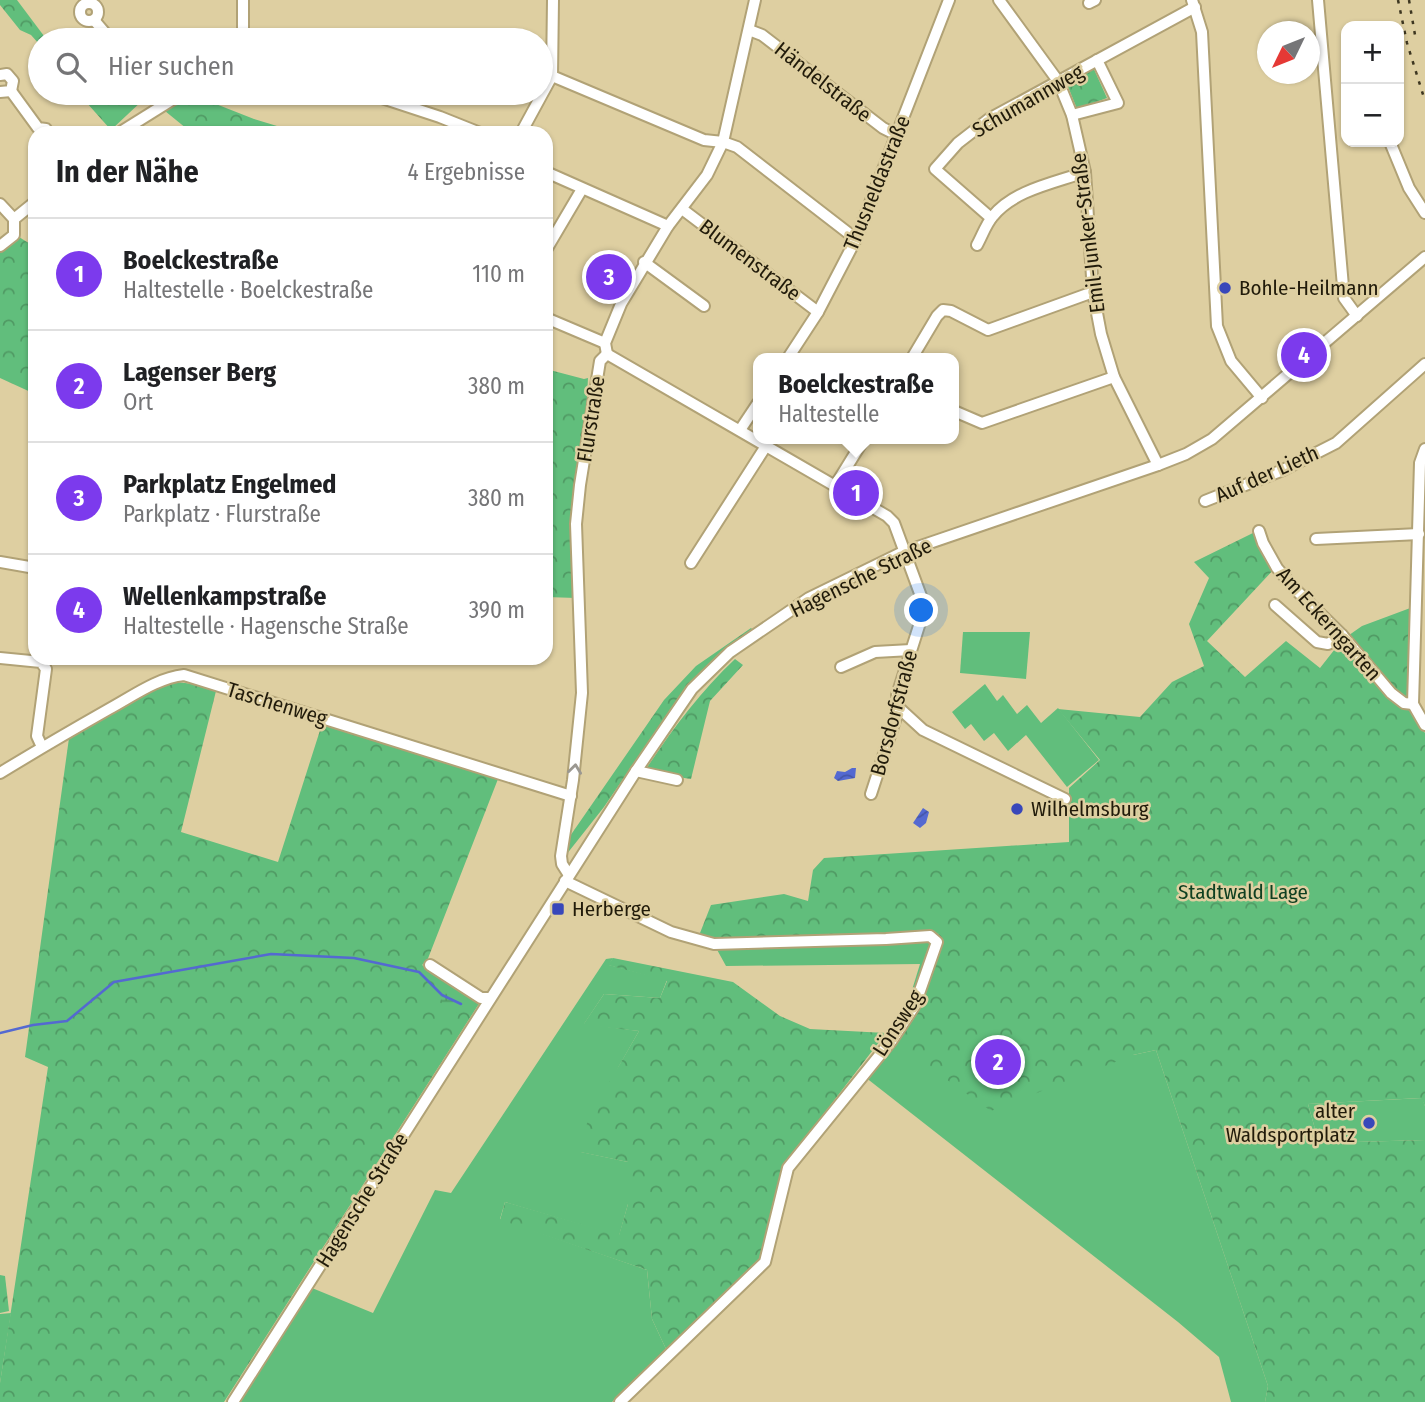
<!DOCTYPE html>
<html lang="de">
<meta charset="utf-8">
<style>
body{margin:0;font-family:"Fira Sans Condensed",sans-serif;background:#f6f6f6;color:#202124}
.controls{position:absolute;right:21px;top:21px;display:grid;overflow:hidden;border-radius:14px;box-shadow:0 2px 5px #0004}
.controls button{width:63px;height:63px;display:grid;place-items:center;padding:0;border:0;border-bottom:2px solid #e0e0e0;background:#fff;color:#202124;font:35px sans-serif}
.compass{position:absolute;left:1257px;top:21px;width:63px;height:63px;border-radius:50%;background:#fff;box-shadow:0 2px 5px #0004;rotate:227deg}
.you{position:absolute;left:922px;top:611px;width:24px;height:24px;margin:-18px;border:5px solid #fff;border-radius:50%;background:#1a73e8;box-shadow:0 0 0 10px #1a73e833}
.badge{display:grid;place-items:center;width:46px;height:46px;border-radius:50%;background:#7c3aed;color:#fff;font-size:23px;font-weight:700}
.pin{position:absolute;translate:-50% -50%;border:4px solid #fff;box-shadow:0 2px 7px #0006}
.popup{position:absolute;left:753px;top:353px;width:206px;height:91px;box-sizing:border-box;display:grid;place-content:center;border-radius:14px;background:#fff;filter:drop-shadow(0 2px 5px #0005);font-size:23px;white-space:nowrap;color:#757577}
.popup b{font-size:26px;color:#202124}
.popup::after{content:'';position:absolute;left:50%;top:100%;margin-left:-14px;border:14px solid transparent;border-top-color:#fff}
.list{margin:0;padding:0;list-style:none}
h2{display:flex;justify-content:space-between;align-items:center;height:91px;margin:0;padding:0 28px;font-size:30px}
h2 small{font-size:23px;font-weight:400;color:#757577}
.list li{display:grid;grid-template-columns:46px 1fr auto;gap:21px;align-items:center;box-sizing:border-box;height:112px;padding:0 28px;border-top:2px solid #e0e0e0}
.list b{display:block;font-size:26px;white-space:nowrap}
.list p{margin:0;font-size:23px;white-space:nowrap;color:#757577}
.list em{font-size:23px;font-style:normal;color:#757577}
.icon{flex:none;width:38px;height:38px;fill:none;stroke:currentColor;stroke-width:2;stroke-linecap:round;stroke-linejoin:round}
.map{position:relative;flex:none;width:1425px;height:1402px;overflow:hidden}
.search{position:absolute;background:#fff;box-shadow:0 2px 5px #0004;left:28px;top:28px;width:525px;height:77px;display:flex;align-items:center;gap:18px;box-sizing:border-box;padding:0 24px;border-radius:38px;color:#757577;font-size:26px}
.panel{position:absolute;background:#fff;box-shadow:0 2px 5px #0004;left:28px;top:126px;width:525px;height:539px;border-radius:21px}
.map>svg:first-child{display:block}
</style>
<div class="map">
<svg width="1425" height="1402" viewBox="0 0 1425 1402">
<defs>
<pattern id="forest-crowns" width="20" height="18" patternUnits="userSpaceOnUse" patternTransform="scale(1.75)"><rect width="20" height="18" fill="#61be7c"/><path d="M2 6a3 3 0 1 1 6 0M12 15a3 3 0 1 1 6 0" fill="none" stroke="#509a64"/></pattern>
<pattern id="wetland-marsh" width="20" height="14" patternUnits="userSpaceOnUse" patternTransform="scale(1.75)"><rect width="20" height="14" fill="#61be7c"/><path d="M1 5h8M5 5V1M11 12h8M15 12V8" fill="none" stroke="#509a64"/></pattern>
<pattern id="water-waves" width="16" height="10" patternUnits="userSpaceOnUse" patternTransform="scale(1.75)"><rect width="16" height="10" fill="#5469d1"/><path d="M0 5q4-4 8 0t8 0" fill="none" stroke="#4556a8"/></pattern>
</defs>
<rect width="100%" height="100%" fill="#decfa1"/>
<g fill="#61be7c">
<polygon points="963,632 1030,632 1026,679 960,673"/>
<polygon points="985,684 997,701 1003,695 1017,714 1027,705 1041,723 1058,708 1099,760 1067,787 1026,735 1008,751 994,733 984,741 971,724 965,729 952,712"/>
<polygon points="940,933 919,1008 1133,1055 1156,1050 1268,1386 1265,1402 1231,1402 1219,1357 1178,1322 865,1077 892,1041 886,1033 908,1003 920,964 726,966 715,946"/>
<polygon points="613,958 609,965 667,980 660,998 604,994 584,1024 639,1031 619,1066 581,1152 628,1162 628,1204 619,1236 505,1202 500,1219 647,1270 652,1319 666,1349 612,1402 240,1402 312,1288 373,1313 435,1190 451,1193 606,959"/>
<polygon points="1422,1098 1425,1106 1425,1140 1319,1143 1308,1104"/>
<polygon points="11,1313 0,1383 0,1314"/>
</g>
<g fill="url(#forest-crowns)">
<polygon points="0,0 17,0 47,40 40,40 40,45 31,35 20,30 0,5"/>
<polygon points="1093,67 1107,98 1077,109 1067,84 1069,78"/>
<polygon points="78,93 102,93 109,99 143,100 111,130"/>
<polygon points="193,95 254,119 300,133 192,133 165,111"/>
<polygon points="19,237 35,247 35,394 0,378 0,252"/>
<polygon points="546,369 584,379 588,378 576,598 546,597"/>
<polygon points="1255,532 1275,568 1207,641 1245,677 1286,641 1320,668 1342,640 1362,626 1413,607 1409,709 1425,733 1425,1106 1421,1098 1308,1104 1319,1143 1425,1140 1425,1402 1265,1402 1268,1386 1156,1050 1133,1055 991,1111 892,1041 919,1008 939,933 715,946 700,933 711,905 784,894 808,901 813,870 824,858 1069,842 1069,788 1100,760 1058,709 1140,717 1172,682 1204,666 1189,624 1209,578 1194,562"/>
<polygon points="751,628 752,629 717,658 670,710 604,807 566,855 568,839 664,700 696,666"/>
<path d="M735,659l8,6 -33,36 -19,78 -47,-7c27,-41 55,-79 91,-113z"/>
<polygon points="169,681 217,687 181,832 278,862 323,721 498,779 427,961 422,965 482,999 224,1402 0,1402 0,1383 48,1067 25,1057 69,738"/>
<polygon points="613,958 733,982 780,1016 810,1029 886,1033 782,1168 760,1259 666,1349 652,1319 647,1270 500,1220 505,1202 619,1235 628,1204 628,1162 580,1152 588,1119 639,1031 583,1025 604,994 660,998 667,981 608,965"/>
<polygon points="0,1275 5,1276 9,1311 0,1313"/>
</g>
<path fill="url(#wetland-marsh)" d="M451,991l10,4c6,11 -1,20 -13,18l-5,-5 -3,-15z"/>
<g fill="url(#water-waves)">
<polygon points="852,768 856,768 855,778 838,781 834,778 837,771 845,772"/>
<polygon points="923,808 929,812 926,823 920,828 913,823"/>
</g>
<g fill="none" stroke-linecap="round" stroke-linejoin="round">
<polyline stroke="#5469d1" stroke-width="2.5" points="0,1033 33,1025 67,1021 114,982 271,954 354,958 419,972 442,995 461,1004"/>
<defs>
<g id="minor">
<polyline points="999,0 1058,81 1072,115 1085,172 1093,292 1101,334 1114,377 1158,465"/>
<polyline points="1192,0 1202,32 1217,326 1231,361 1262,398"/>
<polyline points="1318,0 1344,298 1357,316"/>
<circle cx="89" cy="12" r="9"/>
<polyline points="1089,3 1095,0"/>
<polyline points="94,20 111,40"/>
<polyline points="749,30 762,35 883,128 897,135"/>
<polyline points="243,40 243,0"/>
<polyline points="0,75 7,74 13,81 11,91 0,92"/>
<polyline points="552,76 704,140 723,142 737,147 856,239"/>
<polyline points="11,91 38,128 46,129"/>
<polyline points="367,93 440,117 480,133"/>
<polyline points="1072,115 1118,103 1097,60"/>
<polyline points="119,133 183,93"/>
<polyline points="521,133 552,76 553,0"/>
<polyline points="1390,142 1409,188 1425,213"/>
<polyline points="546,172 668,226"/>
<polyline points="0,204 14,219"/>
<polyline points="682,209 818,312"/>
<polyline points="991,218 935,169 958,143 989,119 1195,7"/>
<polyline points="14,219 35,202"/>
<path d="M977,245c5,-9 9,-21 16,-29 21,-26 61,-33 92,-44"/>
<polyline points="0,246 14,235 14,219"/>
<polyline points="546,250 582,189"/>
<polyline points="644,262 704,306"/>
<polyline points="546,318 605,343"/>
<polyline points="607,354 887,516 894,523 925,607 897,695 899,708 871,794"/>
<polyline points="607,354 605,343 621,304 668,226 707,175 723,142 755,0"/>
<polyline points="788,358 818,312 856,239 949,0"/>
<polyline points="912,358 937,316 943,310 951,311 988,330 1093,292"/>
<polyline points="954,411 982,423 1114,377"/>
<polyline points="740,430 758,403"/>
<polyline points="1425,449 1420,463 1413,704 1425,725"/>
<polyline points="835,486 864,439"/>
<polyline points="1205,501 1283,470 1336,443 1425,364"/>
<polyline points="1259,531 1263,543 1277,568 1297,591 1342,635 1391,693 1404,703 1413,704"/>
<polyline points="1316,539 1419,534"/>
<polyline points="0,562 35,568"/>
<polyline points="691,563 766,446"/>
<polyline points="1275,605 1317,642 1328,644 1342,635"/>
<polyline points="0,658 41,662 46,669 37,736 42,747"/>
<polyline points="841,667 875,652 911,650"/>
<polyline points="899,708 923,730 1065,799"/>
<polyline points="636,771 677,780"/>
<path d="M0,773c36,-22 72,-43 109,-64 24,-13 48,-31 75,-34l387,121"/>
<polyline points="569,875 562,864 561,856 573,780 582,693 576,524 580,485 600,361 607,354"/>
<polyline points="565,881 671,932 714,944 886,939 930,936 937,942 915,1005 892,1040 788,1168 765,1262 620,1402"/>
<polyline points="430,965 481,998 490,998"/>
<polyline points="233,1402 636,771 692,689 730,652 809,598 903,552 1158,465 1186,454 1212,439 1425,257"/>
</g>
</defs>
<use href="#minor" stroke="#b1a276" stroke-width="14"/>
<use href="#minor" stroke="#fff" stroke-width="10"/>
<g stroke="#3d3620" stroke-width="2.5" stroke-dasharray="3.5 7" stroke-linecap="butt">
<polyline points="1398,0 1407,43 1425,101"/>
<polyline points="1409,0 1415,35"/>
</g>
</g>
<defs><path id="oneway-chevron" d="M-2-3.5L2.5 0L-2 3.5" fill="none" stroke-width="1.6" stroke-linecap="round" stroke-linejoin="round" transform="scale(1.75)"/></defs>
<use stroke="#9b9891" href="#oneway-chevron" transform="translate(575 769) rotate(-83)"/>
<g fill="#3847ba" stroke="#decfa1" stroke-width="2.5">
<circle cx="1225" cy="288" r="7"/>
<circle cx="1017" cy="809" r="7"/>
<rect x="551" y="902" width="14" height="14" rx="3.5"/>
<circle cx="1369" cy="1123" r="7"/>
</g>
<g text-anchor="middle" stroke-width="5" stroke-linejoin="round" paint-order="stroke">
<g font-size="21" fill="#211b0a" stroke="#decfa1">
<text transform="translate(823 82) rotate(38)" y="7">Händelstraße</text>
<text transform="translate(1028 101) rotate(-30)" y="7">Schumannweg</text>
<text transform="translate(877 183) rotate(-68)" y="7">Thusneldastraße</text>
<text transform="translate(1088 233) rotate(-97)" y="7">Emil-Junker-Straße</text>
<text transform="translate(750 260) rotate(37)" y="7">Blumenstraße</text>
<text transform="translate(591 419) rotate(-81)" y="7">Flurstraße</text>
<text transform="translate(1267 474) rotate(-24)" y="7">Auf der Lieth</text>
<text transform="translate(861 578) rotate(-26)" y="7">Hagensche Straße</text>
<text transform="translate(1329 624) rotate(48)" y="7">Am Eckerngarten</text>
<text transform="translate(277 704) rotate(17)" y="7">Taschenweg</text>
<text transform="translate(894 713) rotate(-75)" y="7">Borsdorfstraße</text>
<text transform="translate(898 1023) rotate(-57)" y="7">Lönsweg</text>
<text transform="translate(362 1200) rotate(-58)" y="7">Hagensche Straße</text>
</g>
<g font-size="21" fill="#211b0a" stroke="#decfa1" text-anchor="start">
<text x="1239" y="295">Bohle-Heilmann</text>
<text x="1031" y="816">Wilhelmsburg</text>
<text x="572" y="916">Herberge</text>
<text x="1355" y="1118" text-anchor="end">alter<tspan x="1355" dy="24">Waldsportplatz</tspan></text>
</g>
<g font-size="21" fill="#0f4021" stroke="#decfa1">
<text x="1243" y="899">Stadtwald Lage</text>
</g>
</g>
</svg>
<div class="controls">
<button>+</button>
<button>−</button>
</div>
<svg class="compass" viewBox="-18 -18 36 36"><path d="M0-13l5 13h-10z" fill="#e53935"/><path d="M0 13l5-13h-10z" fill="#757577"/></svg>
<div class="you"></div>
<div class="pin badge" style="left:856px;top:493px">1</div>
<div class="popup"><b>Boelckestraße</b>Haltestelle</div>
<div class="pin badge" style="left:998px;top:1062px">2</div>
<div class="pin badge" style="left:609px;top:277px">3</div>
<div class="pin badge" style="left:1304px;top:355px">4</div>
<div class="search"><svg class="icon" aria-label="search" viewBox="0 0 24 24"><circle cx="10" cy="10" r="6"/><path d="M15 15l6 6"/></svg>Hier suchen</div>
<section class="panel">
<h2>In der Nähe<small>4 Ergebnisse</small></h2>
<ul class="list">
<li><span class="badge">1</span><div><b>Boelckestraße</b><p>Haltestelle · Boelckestraße</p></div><em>110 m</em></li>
<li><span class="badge">2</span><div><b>Lagenser Berg</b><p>Ort</p></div><em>380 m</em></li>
<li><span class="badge">3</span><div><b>Parkplatz Engelmed</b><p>Parkplatz · Flurstraße</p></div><em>380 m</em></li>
<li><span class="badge">4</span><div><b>Wellenkampstraße</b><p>Haltestelle · Hagensche Straße</p></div><em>390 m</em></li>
</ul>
</section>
</div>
